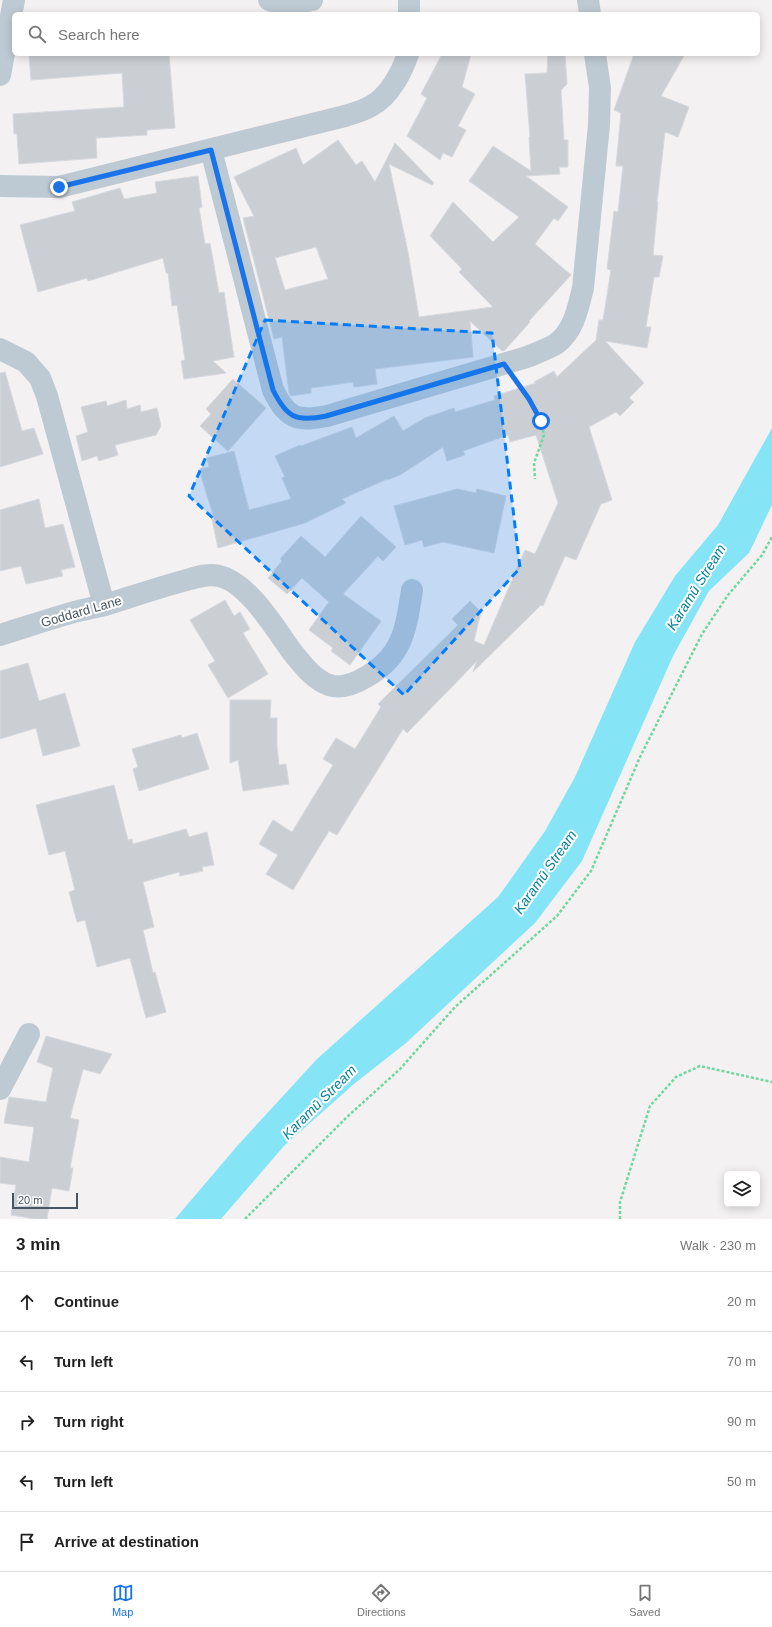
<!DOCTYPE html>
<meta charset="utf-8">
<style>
body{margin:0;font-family:Arial,sans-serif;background:#f6f6f6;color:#222}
.controls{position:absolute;right:12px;bottom:12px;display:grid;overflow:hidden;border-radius:6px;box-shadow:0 2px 10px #0003}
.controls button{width:36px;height:36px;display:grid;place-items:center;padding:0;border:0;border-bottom:1px solid #e0e0e0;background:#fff;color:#222;font:20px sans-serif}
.scale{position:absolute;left:12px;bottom:10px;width:66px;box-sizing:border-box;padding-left:4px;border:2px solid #475662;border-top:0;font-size:11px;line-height:14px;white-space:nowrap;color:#475662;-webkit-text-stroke:3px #fff;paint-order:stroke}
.stop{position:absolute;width:12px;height:12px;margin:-9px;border:3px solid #1a73e8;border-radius:50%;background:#fff}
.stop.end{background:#1a73e8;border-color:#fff;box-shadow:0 1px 4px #0008}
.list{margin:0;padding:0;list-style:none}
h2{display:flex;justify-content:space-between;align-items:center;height:52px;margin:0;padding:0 16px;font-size:17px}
h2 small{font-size:13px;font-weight:400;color:#767676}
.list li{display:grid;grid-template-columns:26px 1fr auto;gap:12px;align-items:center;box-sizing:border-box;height:60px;padding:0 16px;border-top:1px solid #e0e0e0}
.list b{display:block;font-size:15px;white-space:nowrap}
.list em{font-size:13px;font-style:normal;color:#767676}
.icon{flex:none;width:22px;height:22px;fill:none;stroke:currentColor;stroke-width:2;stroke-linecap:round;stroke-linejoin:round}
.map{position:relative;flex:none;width:772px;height:1219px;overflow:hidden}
.search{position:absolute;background:#fff;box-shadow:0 2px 10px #0003;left:12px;right:12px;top:12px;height:44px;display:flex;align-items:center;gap:10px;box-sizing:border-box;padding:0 14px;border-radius:6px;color:#767676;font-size:15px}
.sheet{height:352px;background:#fff}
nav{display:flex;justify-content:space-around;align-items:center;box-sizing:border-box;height:56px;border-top:1px solid #e0e0e0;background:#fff;font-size:11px;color:#767676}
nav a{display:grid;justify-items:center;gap:2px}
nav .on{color:#1a73e8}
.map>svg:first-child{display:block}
</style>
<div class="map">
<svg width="772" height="1219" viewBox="0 0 772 1219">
<rect width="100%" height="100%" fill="#f4f1f2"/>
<polygon fill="#85e5f7" points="772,428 772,505 749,553 709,591 673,656 582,861 535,923 406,1043 354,1084 284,1146 221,1219 175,1219 238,1145 317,1059 498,897 545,831 575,777 635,642 675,576 718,525"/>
<g fill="#cbcfd4" stroke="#d5d8de" fill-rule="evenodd">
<polygon points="29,54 169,54 175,128 147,130 147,135 96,138 97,158 19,164 17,134 14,134 13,114 124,107 122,73 31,80"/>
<polygon points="442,54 471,54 462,87 475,94 458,126 466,130 452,157 443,153 440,160 407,136 427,98 421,94"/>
<path d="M548,54h17l2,30 -6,6 3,50h4v27h-9l1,7 -34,2 42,31 -10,14 -4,-3 -19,26 36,31 -42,46 1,1 -25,28 -3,1 -32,-30 3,36 -98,12 2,15 -23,3 -1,-5 -42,6v5l-20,3 -2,-3 -7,-56 -8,2 -31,-121 11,-2 -20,-39 62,-29 7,17 35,-25 18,25 6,-4 13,21 20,-39 39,40 -2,2 -43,-21 19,88 11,65 74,-10 -34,-35 3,-3 -32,-33 23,-34 40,40 26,-25 -50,-36 24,-35 38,25 -2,-34h1l-5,-63 22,-1zM316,247l12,32 -43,11 -10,-32z"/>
<polygon points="634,54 685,54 661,96 689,107 678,137 665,132 657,202 658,202 653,255 663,256 659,277 654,277 646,327 651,327 647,348 605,341 644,383 629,398 634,402 620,416 616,412 589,427 612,500 601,504 576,560 565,556 543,606 541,605 473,672 477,661 407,733 403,729 337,835 329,831 293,890 266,874 278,855 259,844 273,820 292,832 333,765 323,759 336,738 355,749 381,707 378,704 458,625 452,619 470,601 481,612 474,641 484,645 525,550 535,554 558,503 536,435 510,442 508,435 463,451 465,455 447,461 443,447 400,475 387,480 387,479 342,499 346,503 305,523 218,548 212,519 214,518 199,469 209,467 207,458 234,451 249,510 291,499 282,478 285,477 275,456 300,445 301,446 352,427 356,438 394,416 403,431 425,418 454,408 455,412 495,400 494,396 536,383 534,382 554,371 557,377 596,340 599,320 603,320 611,270 607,269 614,211 618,212 623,166 616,166 621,113 614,110"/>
<polygon points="198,176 202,207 199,208 205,244 210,243 219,293 224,292 234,357 213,361 226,373 184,379 181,361 185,360 177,305 172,306 168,273 166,273 163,258 88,281 87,278 38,292 20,225 75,211 72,202 120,188 124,199 157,193 155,182"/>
<polygon points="5,372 22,431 34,428 43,454 0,467 0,373"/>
<polygon points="233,379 266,408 228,451 200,426 211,414 206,409"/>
<polygon points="126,400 127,409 140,405 141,412 157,408 161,426 156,435 115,445 118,455 99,461 97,456 82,461 76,436 88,432 81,407 106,401 107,406"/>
<polygon points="457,489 476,493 477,489 506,496 494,553 443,542 424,547 422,540 405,545 394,506"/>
<polygon points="39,499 45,528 63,524 75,567 61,570 63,576 26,584 21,566 0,571 0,510"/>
<polygon points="361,516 396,547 383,561 378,556 343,594 381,621 350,665 331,651 333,648 309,630 329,602 302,578 287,594 268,578 282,561 280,559 301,536 325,557"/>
<polygon points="225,600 234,616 240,612 250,629 243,633 268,674 228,698 208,665 215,661 190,620"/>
<polygon points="28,663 39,701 65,693 80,746 43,756 36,728 0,739 0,671"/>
<polygon points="230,700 271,700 270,718 277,718 277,746 279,765 286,764 289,784 243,791 238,760 230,763"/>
<polygon points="197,733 209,769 139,791 133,769 138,767 132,749 181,735 182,738"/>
<polygon points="114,785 128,840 132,839 133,844 186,829 189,837 207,832 214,865 202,867 203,871 180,876 179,872 143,882 154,927 143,930 153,973 155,972 166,1012 146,1018 130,958 97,967 85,920 77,922 69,892 75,890 65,851 49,855 36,805"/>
<polygon points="46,1036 112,1054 100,1074 83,1069 70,1118 79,1120 70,1168 73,1168 69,1191 52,1188 47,1219 35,1219 11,1215 16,1185 0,1183 0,1157 29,1162 34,1127 4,1123 9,1097 46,1102 53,1068 37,1062"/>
</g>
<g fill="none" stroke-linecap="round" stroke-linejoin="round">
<g stroke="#70d79f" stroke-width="2.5" stroke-dasharray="3 2" stroke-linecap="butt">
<polyline points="517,382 529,399 541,421 544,435 534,463 535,479"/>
<polyline points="245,1219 347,1117 400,1069 455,1007 557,916 591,871 640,757 702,634 728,595 762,555 772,537"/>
<polyline points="620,1219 620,1202 650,1106 676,1077 700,1066 772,1082"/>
</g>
<g stroke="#becad3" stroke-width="22">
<polyline points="269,0 285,6 312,0"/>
<polyline points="409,0 409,14"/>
<polyline points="588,0 590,14"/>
<polyline points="0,75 14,0"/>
<path d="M211,150l62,240c14,28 23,32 54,26l200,-59c9,-4 21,-8 29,-13 18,-13 22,-36 27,-56l16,-163 1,-37 -5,-34"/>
<path d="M0,186l59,1 286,-71c9,-3 18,-5 26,-10 18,-9 31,-34 37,-52"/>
<polyline points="0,349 26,362 40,378 47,396 104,605"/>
<path d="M0,635c26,-8 52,-17 78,-24 9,-2 18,-4 27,-6 26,-8 52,-17 78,-24 11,-3 24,-8 36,-5 29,6 57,54 74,77 10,12 20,26 36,32 12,4 27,-2 37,-8 37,-21 40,-48 46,-87"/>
<polyline points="0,1089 29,1034"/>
</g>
</g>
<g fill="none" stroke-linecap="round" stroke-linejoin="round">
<path stroke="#1a73e8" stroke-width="5" d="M59,187l152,-37 62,240c14,28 23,32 53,26l178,-52 25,35 12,22"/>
</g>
<path fill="#047dfb" fill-opacity="0.2" stroke="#047dfb" stroke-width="3" stroke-dasharray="8 5" stroke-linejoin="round" d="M265,320l227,13 28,235 -116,127 -215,-199z"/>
<g text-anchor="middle" stroke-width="4" stroke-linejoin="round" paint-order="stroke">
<g font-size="13" fill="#475662" stroke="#fff">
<text transform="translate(81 611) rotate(-16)" y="5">Goddard Lane</text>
</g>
<g font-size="14" font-style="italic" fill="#03829a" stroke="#fff">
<text transform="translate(696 587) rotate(-58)" y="5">Karamū Stream</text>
<text transform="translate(545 872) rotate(-55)" y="5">Karamū Stream</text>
<text transform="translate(319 1102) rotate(-45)" y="5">Karamū Stream</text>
</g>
</g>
</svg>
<div class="controls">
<button><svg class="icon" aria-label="layers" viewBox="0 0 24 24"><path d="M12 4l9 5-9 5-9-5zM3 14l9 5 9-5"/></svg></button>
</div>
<div class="scale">20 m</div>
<div class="stop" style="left:541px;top:421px"></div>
<div class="stop end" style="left:59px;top:187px"></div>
<div class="search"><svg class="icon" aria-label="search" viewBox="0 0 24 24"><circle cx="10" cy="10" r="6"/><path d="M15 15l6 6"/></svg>Search here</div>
</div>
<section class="sheet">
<h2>3 min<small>Walk · 230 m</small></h2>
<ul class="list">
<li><svg class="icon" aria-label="ahead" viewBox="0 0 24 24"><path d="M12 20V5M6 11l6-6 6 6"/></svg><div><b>Continue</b></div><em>20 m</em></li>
<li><svg class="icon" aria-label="left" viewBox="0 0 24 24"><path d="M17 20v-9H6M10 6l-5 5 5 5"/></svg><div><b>Turn left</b></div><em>70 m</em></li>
<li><svg class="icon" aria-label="right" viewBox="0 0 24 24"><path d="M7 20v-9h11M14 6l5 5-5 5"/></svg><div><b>Turn right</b></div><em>90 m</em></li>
<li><svg class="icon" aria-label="left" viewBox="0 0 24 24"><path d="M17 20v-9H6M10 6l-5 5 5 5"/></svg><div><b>Turn left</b></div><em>50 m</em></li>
<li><svg class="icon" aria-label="arrive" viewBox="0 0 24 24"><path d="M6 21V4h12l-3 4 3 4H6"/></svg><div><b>Arrive at destination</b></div></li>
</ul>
</section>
<nav>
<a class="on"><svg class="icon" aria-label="map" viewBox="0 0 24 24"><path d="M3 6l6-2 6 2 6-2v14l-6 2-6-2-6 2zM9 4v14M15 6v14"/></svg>Map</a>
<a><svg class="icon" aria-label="directions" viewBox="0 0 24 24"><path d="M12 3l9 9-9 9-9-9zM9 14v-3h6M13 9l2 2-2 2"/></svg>Directions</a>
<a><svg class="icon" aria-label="saved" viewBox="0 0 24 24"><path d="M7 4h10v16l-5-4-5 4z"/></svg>Saved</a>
</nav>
